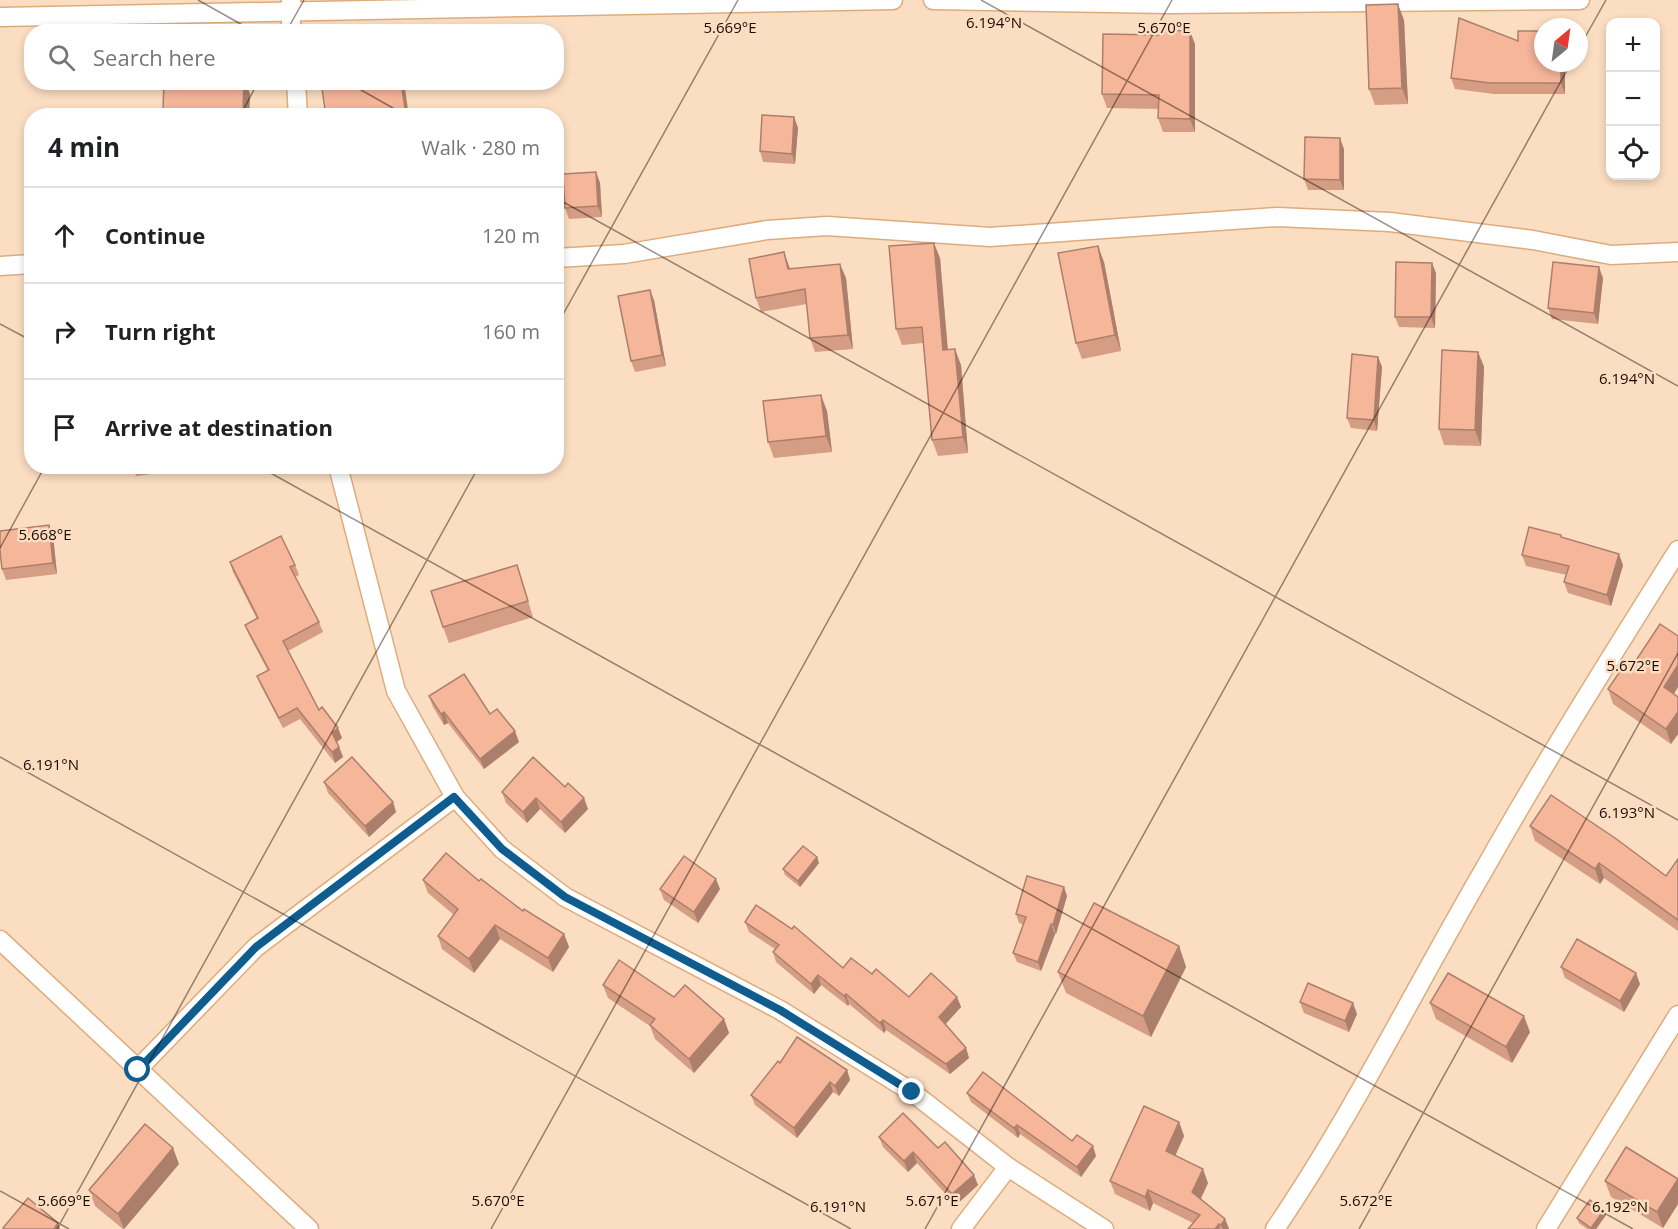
<!DOCTYPE html>
<meta charset="utf-8">
<style>
body{margin:0;font-family:"Open Sans",sans-serif;background:#f2f2f2;color:#202124}
.controls{position:absolute;right:18px;top:18px;display:grid;overflow:hidden;border-radius:12px;box-shadow:0 3px 9px #0003}
.controls button{width:54px;height:54px;display:grid;place-items:center;padding:0;border:0;border-bottom:2px solid #e0e0e0;background:#fff;color:#202124;font:30px sans-serif}
.compass{position:absolute;left:1534px;top:18px;width:54px;height:54px;border-radius:50%;background:#fff;box-shadow:0 3px 9px #0003;rotate:29deg}
.stop{position:absolute;width:18px;height:18px;margin:-14px;border:4px solid #0f5c8f;border-radius:50%;background:#fff}
.stop.end{background:#0f5c8f;border-color:#fff;box-shadow:0 2px 6px #0008}
.list{margin:0;padding:0;list-style:none}
h2{display:flex;justify-content:space-between;align-items:center;height:78px;margin:0;padding:0 24px;font-size:26px}
h2 small{font-size:20px;font-weight:400;color:#757577}
.list li{display:grid;grid-template-columns:39px 1fr auto;gap:18px;align-items:center;box-sizing:border-box;height:96px;padding:0 24px;border-top:2px solid #e0e0e0}
.list b{display:block;font-size:22px;white-space:nowrap}
.list em{font-size:20px;font-style:normal;color:#757577}
.icon{flex:none;width:33px;height:33px;fill:none;stroke:currentColor;stroke-width:2;stroke-linecap:round;stroke-linejoin:round}
.map{position:relative;flex:none;width:1678px;height:1229px;overflow:hidden}
.search{position:absolute;background:#fff;box-shadow:0 3px 9px #0003;left:24px;top:24px;width:540px;height:66px;display:flex;align-items:center;gap:15px;box-sizing:border-box;padding:0 21px;border-radius:24px;color:#757577;font-size:22px}
.panel{position:absolute;background:#fff;box-shadow:0 3px 9px #0003;left:24px;top:108px;width:540px;height:366px;border-radius:24px}
.map>svg:first-child{display:block}
</style>
<div class="map">
<svg width="1678" height="1229" viewBox="0 0 1678 1229">
<rect width="100%" height="100%" fill="#fbddc1"/>
<g fill="none" stroke-linecap="round" stroke-linejoin="round">
<defs>
<g id="street">
<polyline points="291,0 291,32"/>
<polyline points="933,0 1170,4 1580,0"/>
<polyline points="0,17 893,0"/>
<polyline points="296,82 298,116"/>
<polyline points="556,258 624,254 767,230 827,226 990,237 1277,217 1390,222 1533,240 1611,255 1678,252"/>
<polyline points="0,266 32,264"/>
<polyline points="338,466 396,691 455,797 502,849 565,897 780,1010 912,1092 1008,1167 1104,1229"/>
<polyline points="0,940 309,1229"/>
<polyline points="138,1069 256,947 455,797"/>
<polyline points="961,1229 1008,1167"/>
<path d="M1275,1229c78,-115 140,-241 210,-361 61,-108 127,-213 193,-318"/>
<polyline points="1546,1229 1678,1015"/>
</g>
</defs>
<use href="#street" stroke="#ddac7d" stroke-width="21"/>
<use href="#street" stroke="#fff" stroke-width="18"/>
</g>
<g fill="#d49d84">
<polygon points="1404,20 1408,104 1375,105 1369,89"/>
<polygon points="1195,44 1195,132 1163,132 1158,118 1159,109 1107,108 1102,94"/>
<polygon points="1543,63 1565,63 1565,94 1494,94 1455,89 1451,78"/>
<polygon points="164,82 245,82 250,94 249,116 165,116 163,109"/>
<polygon points="321,82 409,116 326,116"/>
<polygon points="794,117 798,128 795,164 763,162 760,151"/>
<polygon points="1344,149 1344,190 1308,190 1304,179"/>
<polygon points="596,172 600,183 602,217 569,219 565,208"/>
<polygon points="940,258 948,350 961,365 968,453 938,456 932,440 923,343 902,345 896,329"/>
<polygon points="1104,262 1121,351 1082,359 1076,343"/>
<polygon points="789,266 790,269 846,278 853,349 815,352 810,338 807,304 761,312 756,298"/>
<polygon points="1436,273 1435,328 1399,327 1395,317"/>
<polygon points="1603,278 1598,324 1552,319 1548,308"/>
<polygon points="654,300 666,366 635,372 631,361"/>
<polygon points="1478,352 1484,367 1481,446 1444,445 1439,429"/>
<polygon points="1378,357 1382,367 1377,431 1351,428 1347,418"/>
<polygon points="827,411 832,452 774,458 768,442"/>
<polygon points="133,466 217,466 136,476"/>
<polygon points="49,525 53,536 57,574 6,580 2,569"/>
<polygon points="1561,535 1561,537 1623,565 1611,606 1568,593 1564,582 1567,575 1526,566 1522,555"/>
<polygon points="230,562 295,565 299,575 295,577 319,622 323,632 288,651 319,710 342,738 337,742 343,757 335,763 300,719 283,728 261,686 257,676 268,671 249,635 245,625 257,619 233,572"/>
<polygon points="522,581 533,617 449,643 443,627"/>
<polygon points="1678,636 1678,687 1674,694 1678,697 1678,734 1671,744 1613,704 1608,689 1633,665"/>
<polygon points="429,696 490,714 519,742 484,769 448,723 444,725 433,707"/>
<polygon points="324,782 393,802 396,812 369,837 328,793"/>
<polygon points="565,787 588,809 565,833 540,809 527,823 506,803 502,792"/>
<polygon points="1530,826 1666,876 1678,859 1678,931 1604,878 1600,884 1535,841"/>
<polygon points="817,857 819,863 800,887 785,875 783,869"/>
<polygon points="423,880 479,881 523,911 564,934 569,947 553,972 500,939 474,973 442,949 438,936 454,915 428,893"/>
<polygon points="660,889 720,889 698,923 664,900"/>
<polygon points="1067,896 1056,934 1055,934 1041,971 1017,962 1013,953 1024,925 1019,923 1016,914"/>
<polygon points="745,922 843,968 872,974 909,997 957,997 961,1007 945,1024 966,1048 969,1058 950,1074 886,1030 884,1033 849,1004 848,1006 821,985 814,994 776,962 773,952 775,949 749,932"/>
<polygon points="1179,946 1186,967 1151,1037 1066,993 1058,972"/>
<polygon points="1561,967 1640,984 1624,1012 1565,978"/>
<polygon points="603,985 674,997 724,1019 729,1033 694,1073 655,1039 650,1026 608,998"/>
<polygon points="1300,1002 1357,1014 1349,1032 1304,1013"/>
<polygon points="1430,1003 1530,1032 1512,1063 1436,1019"/>
<polygon points="780,1063 847,1070 850,1080 839,1096 833,1092 797,1138 755,1105 751,1095"/>
<polygon points="967,1093 1072,1141 1096,1156 1081,1177 1020,1134 1018,1138 971,1102"/>
<polygon points="1179,1122 1184,1136 1175,1156 1208,1183 1201,1199 1225,1219 1229,1229 1188,1229 1193,1223 1153,1203 1150,1211 1115,1194 1110,1181"/>
<polygon points="879,1137 938,1148 978,1185 956,1205 917,1163 908,1172 883,1147"/>
<polygon points="179,1164 124,1229 123,1229 95,1206 89,1190"/>
<polygon points="1678,1179 1678,1204 1663,1228 1611,1197 1605,1181"/>
<polygon points="1604,1210 1606,1215 1596,1229 1587,1229 1579,1223 1577,1218"/>
</g>
<g fill="#ac7f6c">
<polygon points="1398,4 1404,20 1408,104 1402,88"/>
<polygon points="1190,31 1195,44 1195,132 1190,119"/>
<polygon points="1561,63 1565,63 1565,94 1561,83"/>
<polygon points="244,82 245,82 250,94 249,116 245,116 243,111"/>
<polygon points="401,82 404,82 409,116 406,116"/>
<polygon points="794,117 798,128 795,164 792,154"/>
<polygon points="1340,138 1344,149 1344,190 1340,180"/>
<polygon points="596,172 600,183 602,217 598,206"/>
<polygon points="934,243 940,258 949,366 943,350"/>
<polygon points="1098,246 1104,262 1121,351 1115,335"/>
<polygon points="784,252 789,266 793,283 788,269"/>
<polygon points="1432,263 1436,273 1435,328 1431,317"/>
<polygon points="840,264 846,278 853,349 848,335"/>
<polygon points="1599,267 1603,278 1598,324 1594,313"/>
<polygon points="650,290 654,300 666,366 662,355"/>
<polygon points="955,349 961,365 968,453 963,437"/>
<polygon points="1478,352 1484,367 1481,446 1475,430"/>
<polygon points="1378,357 1382,367 1377,431 1374,420"/>
<polygon points="821,395 827,411 832,452 826,436"/>
<polygon points="49,525 53,536 57,574 53,563"/>
<polygon points="1619,554 1623,565 1611,606 1607,595"/>
<polygon points="1678,665 1678,687 1669,701 1664,687"/>
<polygon points="444,712 448,723 444,725 441,714"/>
<polygon points="1678,712 1678,734 1671,744 1666,729"/>
<polygon points="338,728 342,738 335,743 332,733"/>
<polygon points="515,731 519,742 484,769 480,759"/>
<polygon points="339,747 343,757 335,763 332,752"/>
<polygon points="536,798 540,809 527,823 523,812"/>
<polygon points="584,798 588,809 565,833 561,822"/>
<polygon points="393,802 396,812 369,837 365,826"/>
<polygon points="817,857 819,863 800,887 798,881"/>
<polygon points="1599,863 1604,878 1600,884 1595,869"/>
<polygon points="716,879 720,889 698,923 694,912"/>
<polygon points="1064,887 1067,896 1056,934 1053,925"/>
<polygon points="1051,924 1055,934 1041,971 1038,962"/>
<polygon points="495,925 500,939 474,973 469,959"/>
<polygon points="564,934 569,947 553,972 548,958"/>
<polygon points="1179,946 1186,967 1151,1037 1143,1016"/>
<polygon points="1636,973 1640,984 1624,1012 1620,1001"/>
<polygon points="818,975 821,985 814,994 811,984"/>
<polygon points="846,994 849,1004 848,1006 844,996"/>
<polygon points="957,997 961,1007 943,1027 939,1017"/>
<polygon points="1353,1003 1357,1014 1349,1032 1345,1021"/>
<polygon points="1524,1016 1530,1032 1512,1063 1506,1047"/>
<polygon points="724,1019 729,1033 694,1073 689,1059"/>
<polygon points="883,1020 886,1030 884,1033 880,1023"/>
<polygon points="966,1048 969,1058 950,1074 946,1064"/>
<polygon points="847,1070 850,1080 839,1096 835,1086"/>
<polygon points="830,1082 833,1092 797,1138 794,1128"/>
<polygon points="1179,1122 1184,1136 1171,1165 1166,1151"/>
<polygon points="1017,1125 1020,1134 1018,1138 1014,1128"/>
<polygon points="1093,1146 1096,1156 1081,1177 1077,1167"/>
<polygon points="173,1148 179,1164 124,1229 118,1214"/>
<polygon points="913,1152 917,1163 908,1172 904,1161"/>
<polygon points="1203,1169 1208,1183 1197,1206 1192,1192"/>
<polygon points="974,1175 978,1185 956,1205 952,1194"/>
<polygon points="1678,1179 1678,1204 1663,1228 1657,1212"/>
<polygon points="1148,1190 1153,1203 1150,1211 1145,1197"/>
<polygon points="1604,1210 1606,1215 1596,1229 1592,1229 1591,1228"/>
<polygon points="1225,1219 1229,1229 1223,1229 1221,1225"/>
<polygon points="58,1223 60,1229 54,1229"/>
<polygon points="1219,1224 1220,1229 1215,1229"/>
</g>
<g fill="#f6b69a" stroke="#ac7f6c" stroke-width="1.5">
<polygon points="1398,4 1402,88 1369,89 1366,5"/>
<polygon points="1459,18 1518,41 1518,31 1543,31 1543,63 1561,63 1561,83 1490,83 1451,78"/>
<polygon points="1159,30 1190,31 1190,119 1158,118 1159,95 1102,94 1103,34 1159,35"/>
<polygon points="164,82 244,82 243,111 163,109"/>
<polygon points="321,82 401,82 406,116 362,116 361,111 326,116"/>
<polygon points="762,115 794,117 792,154 760,151"/>
<polygon points="1305,137 1340,138 1340,180 1304,179"/>
<polygon points="596,172 598,206 565,208 563,174"/>
<polygon points="934,243 943,350 955,349 963,437 932,440 922,327 896,329 889,246"/>
<polygon points="1098,246 1115,335 1076,343 1058,253"/>
<polygon points="784,252 788,269 840,264 848,335 810,338 805,289 756,298 749,259"/>
<polygon points="1396,262 1432,263 1431,317 1395,317"/>
<polygon points="1553,262 1599,267 1594,313 1548,308"/>
<polygon points="650,290 662,355 631,361 618,296"/>
<polygon points="1442,350 1478,352 1475,430 1439,429"/>
<polygon points="1352,354 1378,357 1374,420 1347,418"/>
<polygon points="821,395 826,436 768,442 763,401"/>
<polygon points="49,525 53,563 2,569 0,551 0,531"/>
<polygon points="1529,527 1561,535 1561,537 1619,554 1607,595 1564,582 1569,566 1522,555"/>
<polygon points="281,536 295,565 290,567 319,622 283,641 319,710 322,707 338,728 332,733 339,747 332,752 297,708 279,718 257,676 269,670 245,625 258,618 230,562"/>
<polygon points="517,565 528,601 443,627 431,591"/>
<polygon points="1660,624 1678,636 1678,665 1664,687 1678,697 1678,712 1666,729 1608,689 1627,661 1633,665"/>
<polygon points="464,674 490,714 497,709 515,731 480,759 444,712 441,714 429,696"/>
<polygon points="352,757 393,802 365,826 324,782"/>
<polygon points="533,757 565,787 568,783 584,798 561,822 536,798 523,812 502,792"/>
<polygon points="1551,795 1615,838 1666,876 1678,859 1678,920 1599,863 1595,869 1530,826"/>
<polygon points="803,846 817,857 798,881 783,869"/>
<polygon points="446,853 479,881 481,879 523,911 524,909 564,934 548,958 495,925 469,959 438,936 458,909 423,880"/>
<polygon points="684,856 716,879 694,912 660,889"/>
<polygon points="1027,876 1064,887 1053,925 1051,924 1038,962 1013,953 1026,917 1016,914"/>
<polygon points="1094,903 1179,946 1143,1016 1058,972"/>
<polygon points="756,905 792,929 794,926 843,968 851,958 872,974 876,969 909,997 931,973 957,997 939,1017 966,1048 946,1064 883,1020 880,1023 846,994 844,996 818,975 811,984 773,952 779,945 745,922"/>
<polygon points="1577,939 1636,973 1620,1001 1561,967"/>
<polygon points="619,960 674,997 685,985 724,1019 689,1059 650,1025 655,1019 603,985"/>
<polygon points="1448,973 1524,1016 1506,1047 1430,1003"/>
<polygon points="1308,983 1353,1003 1345,1021 1300,1002"/>
<polygon points="797,1037 847,1070 835,1086 830,1082 794,1128 751,1095 778,1061 780,1063"/>
<polygon points="983,1072 1072,1141 1077,1135 1093,1146 1077,1167 1017,1125 1014,1128 967,1093"/>
<polygon points="1144,1106 1179,1122 1166,1151 1203,1169 1192,1192 1225,1219 1221,1225 1219,1224 1215,1229 1188,1229 1200,1215 1148,1190 1145,1197 1110,1181"/>
<polygon points="903,1113 938,1148 945,1142 974,1175 952,1194 913,1152 904,1161 879,1137"/>
<polygon points="145,1124 173,1148 118,1214 89,1190"/>
<polygon points="1626,1147 1678,1179 1657,1212 1605,1181"/>
<polygon points="28,1198 58,1223 54,1229 4,1229 3,1228"/>
<polygon points="1590,1200 1604,1210 1591,1228 1577,1218"/>
</g>
<g fill="none" stroke-linecap="round" stroke-linejoin="round">
<polyline stroke="#0f5c8f" stroke-width="8" points="138,1070 256,947 454,797 502,849 565,897 780,1010 912,1092"/>
</g>
<path fill="none" stroke="#1c0b00" stroke-width="1.5" stroke-opacity="0.45" d="M198,0l57,32M981,0l697,386M286,32l18,-32M1579,48l27,-48M347,82l60,34M240,116l18,-34M556,198l1122,622M0,324l32,17M556,327l182,-327M258,466l1375,763M0,548l45,-82M0,757l851,472M0,1191l69,38M57,1229l422,-763M491,1229l681,-1229M925,1229l646,-1166M1359,1229l319,-576"/>
<g font-size="15" text-anchor="middle" fill="#1c0b00" stroke="#fbddc1" stroke-width="5" stroke-linejoin="round" paint-order="stroke">
<text x="994" y="28">6.194°N</text>
<text x="730" y="33">5.669°E</text>
<text x="1164" y="33">5.670°E</text>
<text x="1627" y="384">6.194°N</text>
<text x="45" y="540">5.668°E</text>
<text x="1633" y="671">5.672°E</text>
<text x="51" y="770">6.191°N</text>
<text x="1627" y="818">6.193°N</text>
<text x="64" y="1206">5.669°E</text>
<text x="498" y="1206">5.670°E</text>
<text x="932" y="1206">5.671°E</text>
<text x="1366" y="1206">5.672°E</text>
<text x="838" y="1212">6.191°N</text>
<text x="1620" y="1212">6.192°N</text>
</g>
</svg>
<div class="controls">
<button>+</button>
<button>−</button>
<button><svg class="icon" aria-label="locate" viewBox="0 0 24 24"><circle cx="12" cy="12" r="6"/><path d="M12 2v4M12 18v4M2 12h4M18 12h4"/></svg></button>
</div>
<svg class="compass" viewBox="-18 -18 36 36"><path d="M0-13l5 13h-10z" fill="#e53935"/><path d="M0 13l5-13h-10z" fill="#757577"/></svg>
<div class="stop" style="left:138px;top:1070px"></div>
<div class="stop end" style="left:912px;top:1092px"></div>
<div class="search"><svg class="icon" aria-label="search" viewBox="0 0 24 24"><circle cx="10" cy="10" r="6"/><path d="M15 15l6 6"/></svg>Search here</div>
<section class="panel">
<h2>4 min<small>Walk · 280 m</small></h2>
<ul class="list">
<li><svg class="icon" aria-label="ahead" viewBox="0 0 24 24"><path d="M12 20V5M6 11l6-6 6 6"/></svg><div><b>Continue</b></div><em>120 m</em></li>
<li><svg class="icon" aria-label="right" viewBox="0 0 24 24"><path d="M7 20v-9h11M14 6l5 5-5 5"/></svg><div><b>Turn right</b></div><em>160 m</em></li>
<li><svg class="icon" aria-label="arrive" viewBox="0 0 24 24"><path d="M6 21V4h12l-3 4 3 4H6"/></svg><div><b>Arrive at destination</b></div></li>
</ul>
</section>
</div>
